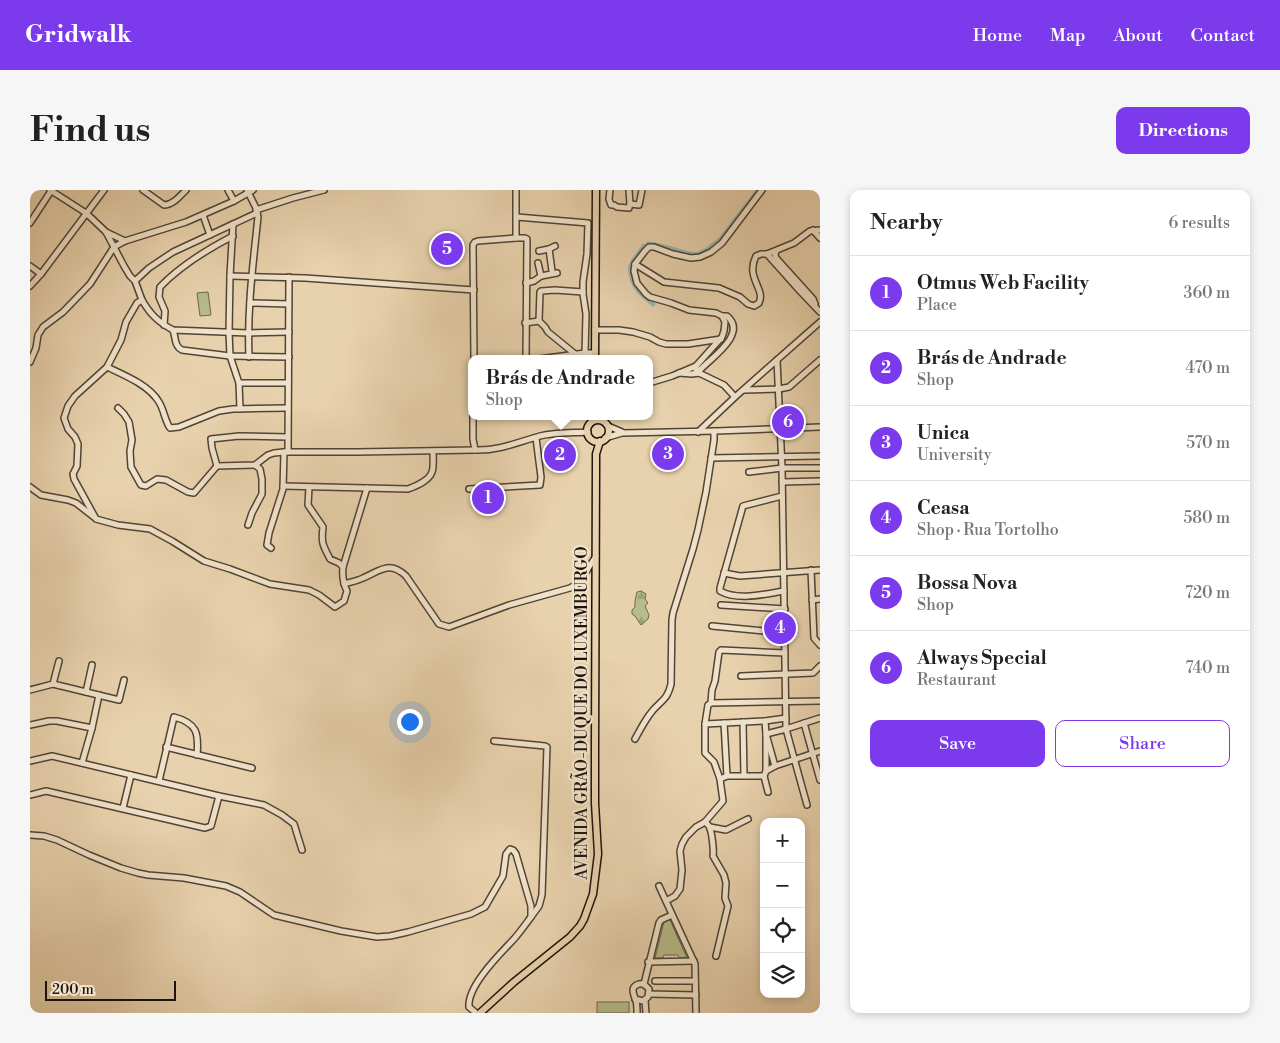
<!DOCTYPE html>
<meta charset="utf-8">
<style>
body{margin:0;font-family:"Libre Bodoni",serif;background:#f6f6f6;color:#222}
.controls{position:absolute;right:15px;bottom:15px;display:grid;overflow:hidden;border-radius:10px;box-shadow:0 2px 8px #0003}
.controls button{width:45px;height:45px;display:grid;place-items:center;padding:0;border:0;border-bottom:1px solid #e0e0e0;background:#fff;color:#222;font:25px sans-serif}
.scale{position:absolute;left:15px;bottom:12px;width:131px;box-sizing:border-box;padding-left:5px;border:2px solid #1f140d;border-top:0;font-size:14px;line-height:18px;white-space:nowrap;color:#1f140d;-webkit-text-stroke:4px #f0e2ca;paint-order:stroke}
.you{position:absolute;left:379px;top:531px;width:18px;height:18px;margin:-12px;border:4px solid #fff;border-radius:50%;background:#1a73e8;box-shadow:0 0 0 8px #1a73e833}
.badge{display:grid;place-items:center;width:32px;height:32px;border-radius:50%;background:#7c3aed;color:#fff;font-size:16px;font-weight:700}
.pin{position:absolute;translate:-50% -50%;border:2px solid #fff;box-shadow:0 1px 5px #0006}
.popup{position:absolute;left:438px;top:165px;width:185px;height:65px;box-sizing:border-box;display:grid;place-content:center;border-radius:10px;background:#fff;filter:drop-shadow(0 1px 4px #0005);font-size:16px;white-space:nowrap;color:#767676}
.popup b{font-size:19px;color:#222}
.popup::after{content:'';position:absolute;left:50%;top:100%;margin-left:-10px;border:10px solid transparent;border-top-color:#fff}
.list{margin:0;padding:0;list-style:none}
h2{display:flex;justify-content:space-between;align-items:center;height:65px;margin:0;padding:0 20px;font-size:21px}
h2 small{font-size:16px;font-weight:400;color:#767676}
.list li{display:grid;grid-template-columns:32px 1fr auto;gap:15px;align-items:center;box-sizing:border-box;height:75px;padding:0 20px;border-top:1px solid #e0e0e0}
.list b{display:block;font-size:19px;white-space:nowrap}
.list p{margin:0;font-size:16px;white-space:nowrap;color:#767676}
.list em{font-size:16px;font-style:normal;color:#767676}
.actions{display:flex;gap:10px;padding:15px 20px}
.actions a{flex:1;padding:11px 0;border:1px solid #7c3aed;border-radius:10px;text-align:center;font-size:18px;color:#7c3aed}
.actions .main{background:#7c3aed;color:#fff}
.icon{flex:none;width:28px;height:28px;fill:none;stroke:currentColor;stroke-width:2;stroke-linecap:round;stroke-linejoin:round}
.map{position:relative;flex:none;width:790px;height:823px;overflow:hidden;border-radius:10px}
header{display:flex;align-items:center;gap:30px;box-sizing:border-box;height:70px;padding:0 25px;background:#7c3aed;color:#fff}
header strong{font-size:24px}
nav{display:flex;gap:28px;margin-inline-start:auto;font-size:18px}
.intro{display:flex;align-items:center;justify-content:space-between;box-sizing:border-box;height:120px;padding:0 30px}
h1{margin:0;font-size:35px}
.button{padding:12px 22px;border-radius:10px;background:#7c3aed;color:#fff;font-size:18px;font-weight:700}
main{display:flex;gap:30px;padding:0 30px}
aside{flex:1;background:#fff;border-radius:10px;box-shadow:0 2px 8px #0003}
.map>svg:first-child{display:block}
</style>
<header>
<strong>Gridwalk</strong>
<nav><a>Home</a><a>Map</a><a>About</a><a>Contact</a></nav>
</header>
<div class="intro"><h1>Find us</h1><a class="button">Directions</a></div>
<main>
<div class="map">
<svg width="790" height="823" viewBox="0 0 790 823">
<defs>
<pattern id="forest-firs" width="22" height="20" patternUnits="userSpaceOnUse" patternTransform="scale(1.25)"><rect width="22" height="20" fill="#b6bc8a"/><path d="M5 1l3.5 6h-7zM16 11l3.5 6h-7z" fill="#9ca176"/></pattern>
</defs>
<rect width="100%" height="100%" fill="#e8d2ad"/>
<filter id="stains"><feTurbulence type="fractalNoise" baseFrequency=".004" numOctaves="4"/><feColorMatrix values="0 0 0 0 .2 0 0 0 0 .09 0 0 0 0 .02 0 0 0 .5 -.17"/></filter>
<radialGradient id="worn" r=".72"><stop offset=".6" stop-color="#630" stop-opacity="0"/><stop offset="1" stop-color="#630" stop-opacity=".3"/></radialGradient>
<g fill="#b6bc8a" stroke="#6a684c">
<polygon points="178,102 181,125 170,126 167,103"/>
<polygon points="640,730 657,768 649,768 648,765 634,765 633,768 625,768 634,732"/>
<rect x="567" y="812" width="32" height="11"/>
</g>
<polygon fill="url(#forest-firs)" stroke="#6a684c" points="611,401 616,404 615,409 618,413 615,416 619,425 618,429 611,435 605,426 602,424 602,420 605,417 605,411 607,402"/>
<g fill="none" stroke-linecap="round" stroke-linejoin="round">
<g stroke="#98b6b0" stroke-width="4.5">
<polyline points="717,15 728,0"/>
<polyline points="689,51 716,16"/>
<path d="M618,54c14,-1 40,13 50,10 8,-2 14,-8 20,-13"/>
<polyline points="603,71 614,56"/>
<path d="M603,72l-3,5c1,19 9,26 23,37"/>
</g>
<defs>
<g id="minor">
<path d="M20,0l36,23 20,19 18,34 6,10 5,5 7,19 -5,3 -11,19 -5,18 -14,27 -32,29 -7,10 -4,12 4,11 7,8 3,7 -1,22 -4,8 1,5 22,40 22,6 32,4 22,12 32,20 26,8 40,15 39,6 10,5 16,12 9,-6 3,-10c-4,-8 -5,-15 -4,-24l-4,-4 -9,-4c-7,-14 -9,-15 -7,-32l-15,-22 1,-18"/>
<path d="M113,0l21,15c9,0 16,-9 22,-15"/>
<polyline points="198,0 204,11"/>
<path d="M217,0l9,18 2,9c-5,47 -11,93 -9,140"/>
<polyline points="580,0 579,9 581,15 584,15 587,17 599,18 600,14 599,0"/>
<polyline points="600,14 609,15 612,0"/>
<polyline points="226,20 263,8 294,0"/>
<polyline points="173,25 180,45"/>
<polyline points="487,27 558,33 557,64 553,92 553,104 556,124 555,163"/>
<polyline points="0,33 21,1"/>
<polyline points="203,34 200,86 199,142 200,166 209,193 210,219"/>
<polyline points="783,40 790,48"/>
<polyline points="76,42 95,51"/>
<polyline points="486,48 495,48 497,49 496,169"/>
<polyline points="519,59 522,81"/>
<polyline points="509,61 519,59 525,56"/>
<polyline points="746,61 745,65 746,68 783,109 785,114"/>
<polyline points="737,64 770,101 790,122"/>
<polyline points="508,73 511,86"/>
<path d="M605,74l29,18 55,6 21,9 8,7 6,2 5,-3c7,-14 -14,-25 -3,-47l5,-2h6l27,-11 16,-12 10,-1"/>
<polyline points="0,76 11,84"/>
<polyline points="200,86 275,88 444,100"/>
<polyline points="105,91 119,78 143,62 227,23"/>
<polyline points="496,93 504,91 511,86 527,83"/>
<polyline points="0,96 11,84 74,0"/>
<path d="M112,110c8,14 16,22 31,30l75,3 41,-1"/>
<polyline points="220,113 259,114"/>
<polyline points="509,131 510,102 511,101 525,100 553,102"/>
<polyline points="495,133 509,131 515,137 518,142 545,164"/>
<path d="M134,135l1,-14 -6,-14 1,-10c20,-21 46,-37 73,-51"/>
<path d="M143,140c3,8 1,16 9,20l48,6 59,1"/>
<polyline points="565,140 589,140 603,142 620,147 629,152 636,154 658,154 691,149"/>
<polyline points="444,169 443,55 445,52 448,51 486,48 486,0"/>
<polyline points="509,169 555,163 565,163"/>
<polyline points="747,170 752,278 756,539 777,615"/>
<polyline points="0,172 6,158 8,145 13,137 33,122 60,94 84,57 95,51 156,32 204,11 223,0"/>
<path d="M666,176v4l3,3 1,-3c11,-12 48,-36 27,-54h-5"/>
<path d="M77,177c17,8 42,18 52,35 5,8 6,19 11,26l9,-1 40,-16 14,-2 55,-1"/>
<polyline points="649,183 662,184 669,183 694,195 705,207"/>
<polyline points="209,193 258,193"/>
<polyline points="619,193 642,186 666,176 692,147 694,141 695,132 692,126 686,123 659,120 641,113 620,107 616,104 607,93 604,81 605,74 615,61 619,57 624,57 643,64 661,68 670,67 681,62 692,53 732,0"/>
<polyline points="714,200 749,199 759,197 790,170"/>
<polyline points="88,218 94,224 99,232 102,250 100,261 101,277 111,295 116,296 127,289 136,290 158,302 164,303 187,276 225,275 238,265 244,263 254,262"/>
<polyline points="443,226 443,249 445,260"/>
<polyline points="578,236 592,242"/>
<polyline points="668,242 705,207 790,132"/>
<polyline points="575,248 592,243 686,241 790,237"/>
<polyline points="258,262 259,87"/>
<polyline points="681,268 790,266"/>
<polyline points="187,276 182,258 181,249 209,246 258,247"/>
<polyline points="719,282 752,278 790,278"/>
<polyline points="752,292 790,291"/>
<path d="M253,296l125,3c8,-3 21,-8 24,-17 2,-5 1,-15 1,-21"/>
<polyline points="0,297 11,305 38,310 46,313 64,327"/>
<polyline points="439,299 510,295 511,287 506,248"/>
<path d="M752,306l-39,10 -23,82v3c18,10 45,3 64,0"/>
<polyline points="218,335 222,323 232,304 232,289 230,279 225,275"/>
<path d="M241,358l-4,-3 2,-12 14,-44 1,-37h73l118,-2c24,1 43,-8 65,-14 16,-4 32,-3 48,-4"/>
<polyline points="313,377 337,298"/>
<polyline points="781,380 784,448 790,455"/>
<polyline points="694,383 710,386 790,380"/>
<path d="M314,394c6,-2 13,-3 19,-6 17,-7 26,-18 43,-2l33,48 10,3 60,-22 61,-17 9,-5 17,-27"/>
<polyline points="782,410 790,409"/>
<polyline points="691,415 755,419"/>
<polyline points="682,436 755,443"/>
<polyline points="711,486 783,483 790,476"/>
<polyline points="23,494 29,471"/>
<polyline points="0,500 23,494 89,510 94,490"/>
<polyline points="56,502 62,475"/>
<polyline points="681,513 790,511"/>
<polyline points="713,532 714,586"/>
<polyline points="694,533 697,586"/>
<polyline points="774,533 790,590"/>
<polyline points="675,534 735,531"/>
<polyline points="0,535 19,531 27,531 62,538"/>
<path d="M605,549c5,-9 9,-17 15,-25 9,-13 17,-12 21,-30l1,-64 1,-7 20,-64 5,-19 8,-38 8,-52v-9"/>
<polyline points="464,551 515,556 517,557 512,705 509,716 501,727"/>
<polyline points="136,557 222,578"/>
<polyline points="0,571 22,566 189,606 234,615 252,625 264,634 272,660"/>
<polyline points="52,573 62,538 69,505"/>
<polyline points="745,576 790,561"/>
<polyline points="736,581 745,576 736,544 735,531 756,528"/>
<polyline points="734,586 738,602"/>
<polyline points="690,589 684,572 675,563 675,534 678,515 681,513 682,500 685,491 689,462 691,460 755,463"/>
<path d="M129,591l15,-64c23,6 25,16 23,38"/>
<polyline points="0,605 16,601 175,638 181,636 189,606"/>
<polyline points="93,618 101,585"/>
<path d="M675,632c2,2 5,4 5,7 2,4 4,23 3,27l11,19 2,8 -1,15 3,8 -12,50"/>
<polyline points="680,637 696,640 718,629"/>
<path d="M0,645l14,1 13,4 32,15 32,13 17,5 10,2 36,3 42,8 14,6 34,23 67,16 36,6 13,-1 18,-4 63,-18 14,-7 18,-31 3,-22 4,-5 3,1 3,4 15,52v11c-6,8 -11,15 -17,22 -14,15 -47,47 -45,68l7,6"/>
<polyline points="629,696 665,774 666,823"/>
<polyline points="636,711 645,706 650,699 652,680 650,661 652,654 656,647 666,637 675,632 693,611 690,589 697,586 734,586 736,581 736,544 756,539 790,528"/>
<polyline points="618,772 664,771"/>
<polyline points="625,791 665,791"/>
<polyline points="614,794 629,733 631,730 642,725"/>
<polyline points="619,804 666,805"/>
<path d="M605,809l8,2 5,-4 1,-8c-3,-3 -5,-6 -10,-5 -10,3 -5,11 -3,17 1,3 1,8 1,12"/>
<polyline points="615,810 616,823"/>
</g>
<g id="major">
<polyline points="565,169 566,0"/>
<circle cx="568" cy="241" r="11"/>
<polyline points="450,823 484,792 540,747 550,736 554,729 563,704 568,664 565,613 565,560 566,275 566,264 570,251"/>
</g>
</defs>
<use href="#minor" stroke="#514435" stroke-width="8"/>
<use href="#major" stroke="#1f140d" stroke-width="9"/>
<use href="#minor" stroke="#f0e2ca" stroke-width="5"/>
<use href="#major" stroke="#e8d2ad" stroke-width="6"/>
</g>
<g text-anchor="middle" stroke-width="4.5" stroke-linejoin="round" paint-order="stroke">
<g font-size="16" fill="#1f140d" stroke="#f0e2ca">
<text transform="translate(551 523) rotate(-90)" y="6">AVENIDA GRÃO-DUQUE DO LUXEMBURGO</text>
</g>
</g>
<rect width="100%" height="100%" filter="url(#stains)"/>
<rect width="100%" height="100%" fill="url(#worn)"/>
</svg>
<div class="controls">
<button>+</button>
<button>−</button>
<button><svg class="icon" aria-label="locate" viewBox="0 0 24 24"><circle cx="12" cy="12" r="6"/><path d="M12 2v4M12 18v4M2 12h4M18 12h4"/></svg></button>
<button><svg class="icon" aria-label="layers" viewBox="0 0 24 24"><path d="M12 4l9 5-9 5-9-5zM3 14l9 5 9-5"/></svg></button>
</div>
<div class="scale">200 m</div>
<div class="you"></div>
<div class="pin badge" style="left:458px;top:308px">1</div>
<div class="pin badge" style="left:530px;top:265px">2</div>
<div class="popup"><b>Brás de Andrade</b>Shop</div>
<div class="pin badge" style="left:638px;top:264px">3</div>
<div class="pin badge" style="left:750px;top:438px">4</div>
<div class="pin badge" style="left:417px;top:59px">5</div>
<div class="pin badge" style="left:758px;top:232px">6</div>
</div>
<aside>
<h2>Nearby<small>6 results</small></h2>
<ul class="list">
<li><span class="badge">1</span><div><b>Otmus Web Facility</b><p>Place</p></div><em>360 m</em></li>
<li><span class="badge">2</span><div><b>Brás de Andrade</b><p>Shop</p></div><em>470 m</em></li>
<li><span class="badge">3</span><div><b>Unica</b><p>University</p></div><em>570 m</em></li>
<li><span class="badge">4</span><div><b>Ceasa</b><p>Shop · Rua Tortolho</p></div><em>580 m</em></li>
<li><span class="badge">5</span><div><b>Bossa Nova</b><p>Shop</p></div><em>720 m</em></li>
<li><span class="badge">6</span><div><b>Always Special</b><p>Restaurant</p></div><em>740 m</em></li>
</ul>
<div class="actions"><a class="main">Save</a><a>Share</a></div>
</aside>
</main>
